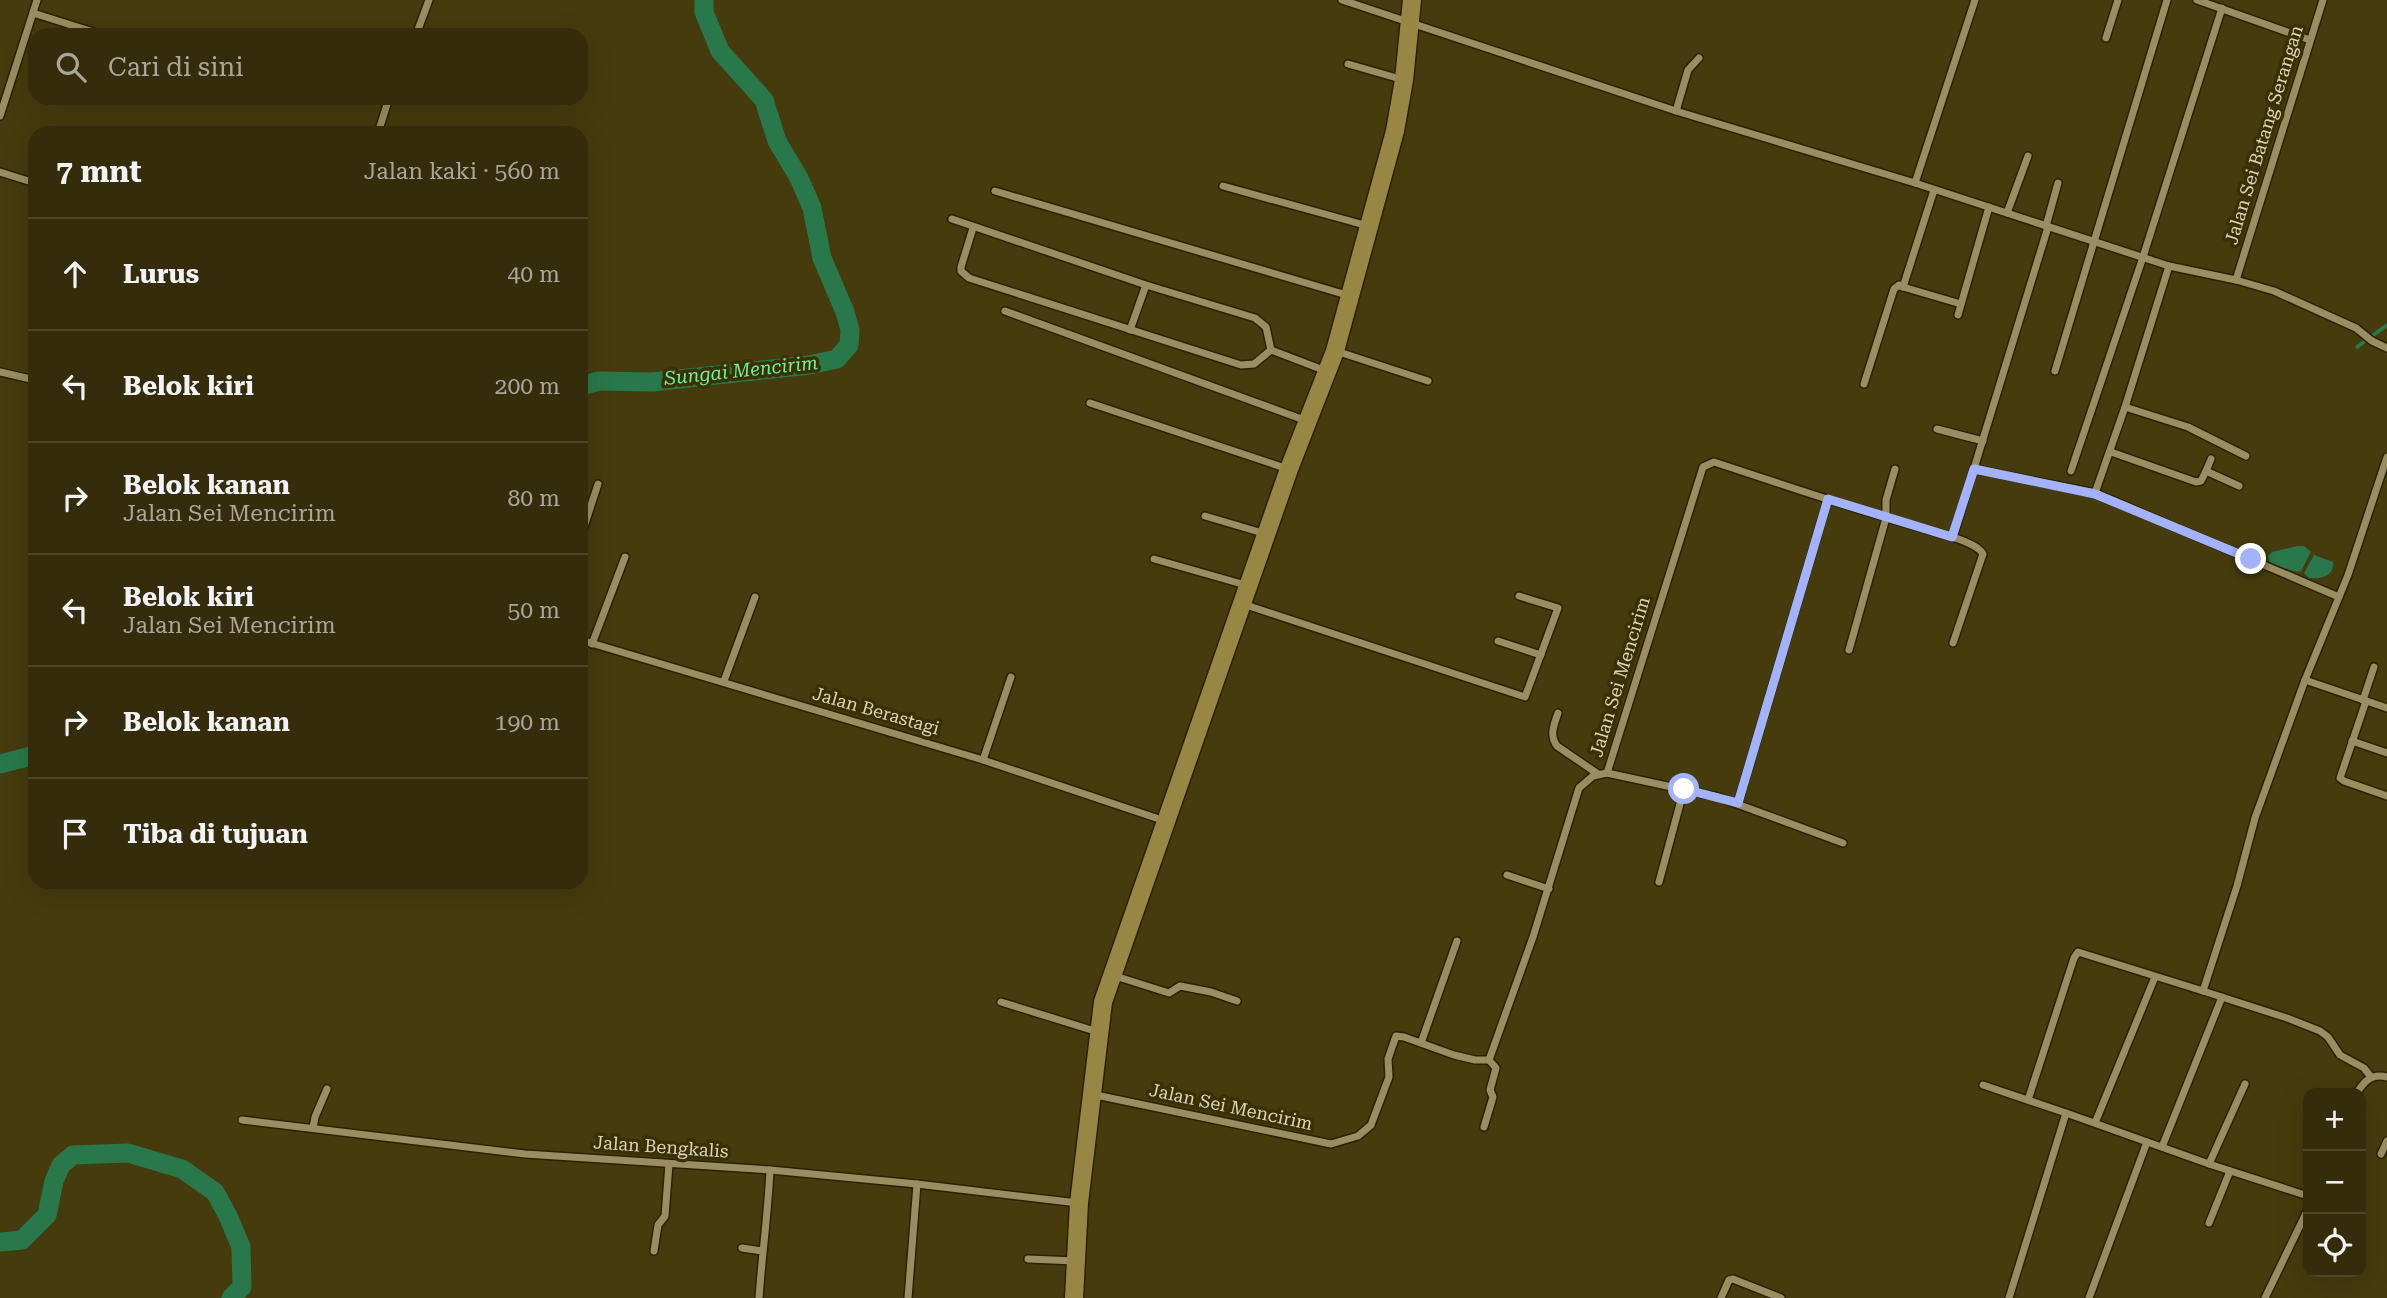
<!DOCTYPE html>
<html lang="id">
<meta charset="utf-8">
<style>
body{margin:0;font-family:"Roboto Serif",serif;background:#3c3413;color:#f1f3f6}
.controls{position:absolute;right:21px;bottom:21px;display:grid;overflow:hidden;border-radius:14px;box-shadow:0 7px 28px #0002}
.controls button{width:63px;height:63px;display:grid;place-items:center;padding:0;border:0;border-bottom:2px solid #4e482b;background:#342c0a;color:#f1f3f6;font:35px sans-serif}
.stop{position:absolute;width:21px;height:21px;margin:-16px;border:5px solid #a3b2fd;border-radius:50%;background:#fff}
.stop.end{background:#a3b2fd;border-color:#fff;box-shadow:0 2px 7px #0008}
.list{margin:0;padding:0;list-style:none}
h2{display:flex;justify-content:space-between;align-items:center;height:91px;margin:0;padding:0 28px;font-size:30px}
h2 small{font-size:23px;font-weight:400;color:#a9a79c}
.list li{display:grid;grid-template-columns:46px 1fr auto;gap:21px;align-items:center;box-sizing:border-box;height:112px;padding:0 28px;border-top:2px solid #4e482b}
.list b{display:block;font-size:26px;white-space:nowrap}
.list p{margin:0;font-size:23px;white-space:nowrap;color:#a9a79c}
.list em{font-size:23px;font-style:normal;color:#a9a79c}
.icon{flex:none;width:38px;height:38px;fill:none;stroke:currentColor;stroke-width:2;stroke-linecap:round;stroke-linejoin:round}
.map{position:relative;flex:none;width:2387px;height:1298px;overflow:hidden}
.search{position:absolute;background:#342c0a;box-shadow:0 7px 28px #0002;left:28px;top:28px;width:560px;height:77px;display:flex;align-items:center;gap:18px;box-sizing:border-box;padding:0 24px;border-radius:21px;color:#a9a79c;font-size:26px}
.panel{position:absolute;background:#342c0a;box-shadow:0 7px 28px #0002;left:28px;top:126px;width:560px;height:763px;border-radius:21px}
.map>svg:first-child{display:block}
</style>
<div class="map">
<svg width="2387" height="1298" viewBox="0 0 2387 1298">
<rect width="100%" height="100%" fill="#463b0d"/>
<g fill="#29784b">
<polygon points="2297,546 2304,546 2311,552 2301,571 2297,572 2270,564 2268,556 2272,552"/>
<path d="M2314,555l19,7c1,14 -11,17 -24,16l-5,-5z"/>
</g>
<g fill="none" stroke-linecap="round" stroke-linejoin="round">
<polyline stroke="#29784b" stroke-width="3.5" points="2357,347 2387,325"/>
<g stroke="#29784b" stroke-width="19">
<polyline points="581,386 599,381 652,382 809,365 837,359 849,345 850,330 845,312 822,258 812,208 799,178 777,141 764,100 720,51 704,12 704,0"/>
<polyline points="0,764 35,755"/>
<polyline points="0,1242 22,1240 47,1215 54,1181 61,1165 73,1155 128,1153 182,1169 215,1192 228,1216 241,1247 242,1287 231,1298"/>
</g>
<defs>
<g id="street">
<polyline points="1342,0 1676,111 1915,183 2169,266 2236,280 2274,291 2356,328 2372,341 2387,348"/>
<polyline points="2197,0 2310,40"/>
<polyline points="33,13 103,35"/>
<polyline points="416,35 429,0"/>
<polyline points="2106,38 2118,0"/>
<polyline points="1348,64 1404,80"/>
<polyline points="1676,111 1688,70 1699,58"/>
<polyline points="0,116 37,0"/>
<polyline points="378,133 389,98"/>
<polyline points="0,172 35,183"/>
<polyline points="1915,183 1975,0"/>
<polyline points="1223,186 1368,226"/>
<polyline points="995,191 1350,296"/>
<polyline points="2007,213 2028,156"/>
<polyline points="952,219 1146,285 1255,318 1266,327 1271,350 1326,371"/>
<polyline points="2046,226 2058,183"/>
<polyline points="973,228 961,267 961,271 969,278 1241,365 1254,364 1271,350"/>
<polyline points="2236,280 2323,0"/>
<polyline points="1903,287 1961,304"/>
<polyline points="1005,311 1307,421"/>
<polyline points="1958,315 1989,207"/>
<polyline points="1130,330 1146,285"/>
<polyline points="1336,351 1428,381"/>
<polyline points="2055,371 2167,0"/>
<polyline points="0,372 35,380"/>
<polyline points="1864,384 1894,289 1899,285 1903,287 1934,190"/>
<polyline points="1090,403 1288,469"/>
<polyline points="2125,407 2188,427 2246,456"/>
<polyline points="1937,429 1983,441"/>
<polyline points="2111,452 2196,482 2201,481 2206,471 2239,486"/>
<polyline points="1974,469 2095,493 2339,597"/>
<polyline points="2071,471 2143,257 2222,8"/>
<polyline points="2206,471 2211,459"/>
<polyline points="2095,493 2125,407 2169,266"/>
<polyline points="1205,516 1266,534"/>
<polyline points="581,536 598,484"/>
<polyline points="1953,537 2048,227"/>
<polyline points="1154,559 1249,586"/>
<polyline points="1243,604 1525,697 1558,608 1519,596"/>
<polyline points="581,640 983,760 1165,821"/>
<polyline points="1498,641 1541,655"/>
<polyline points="592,644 625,557"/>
<polyline points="1849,650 1886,518 1886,500 1895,469"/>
<polyline points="2305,680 2387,708"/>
<polyline points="724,681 755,597"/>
<polyline points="2363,700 2374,667"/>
<polyline points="2366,701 2340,778 2344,781 2387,796"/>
<path d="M1558,713c-4,12 -9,22 -1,33l41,28"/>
<polyline points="2352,741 2387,753"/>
<polyline points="983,760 1011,677"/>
<path d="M1607,773l96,-306 11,-5c70,23 140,47 211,67 14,5 51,12 58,25l-30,89"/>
<polyline points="1738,803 1828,499"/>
<polyline points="1507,875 1549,889"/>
<polyline points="1659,882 1684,789"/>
<polyline points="1112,975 1169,993 1180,986 1211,992 1237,1001"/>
<polyline points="2203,991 2287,1018 2320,1031 2328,1037 2340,1055 2364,1068 2371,1077"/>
<polyline points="1001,1002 1098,1032"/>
<polyline points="1421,1043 1457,941"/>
<polyline points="1489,1060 1533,937 1579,788 1593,776 1607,773 1718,797 1843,843"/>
<polyline points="1983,1085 2066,1113 2009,1298"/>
<path d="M2357,1093c7,-12 15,-20 30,-16"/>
<polyline points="1091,1094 1331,1144 1358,1136 1371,1125 1389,1077 1388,1059 1396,1036 1404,1037 1454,1055 1475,1060 1489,1060"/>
<polyline points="2028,1100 2074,958 2078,952 2203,991 2237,886 2255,818 2305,680 2348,575 2387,457"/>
<polyline points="2066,1113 2209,1164 2308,1196"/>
<polyline points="242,1120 525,1154 770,1170 917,1184 1078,1203"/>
<polyline points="2095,1123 2155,977"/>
<polyline points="1484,1127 1493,1097 1490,1090 1496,1068 1489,1060"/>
<polyline points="313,1128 315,1117 327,1089"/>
<polyline points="2162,1147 2222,997"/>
<polyline points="2381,1154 2387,1141"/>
<polyline points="2209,1164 2245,1084"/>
<polyline points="2209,1223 2230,1171"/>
<polyline points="742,1248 762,1251"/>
<polyline points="654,1251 658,1225 665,1216 669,1164"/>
<polyline points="1028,1259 1076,1261"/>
<path d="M759,1298c3,-43 9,-85 11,-128"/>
<polyline points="908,1298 917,1184"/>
<polyline points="1721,1298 1729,1280 1733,1279 1781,1298"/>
<polyline points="2089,1298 2147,1142"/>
<polyline points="2265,1298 2308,1209"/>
</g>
<polyline id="primary" points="1074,1298 1079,1203 1103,1002 1289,469 1335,351 1395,131 1404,80 1412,0"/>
</defs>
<use href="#street" stroke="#2a2201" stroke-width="10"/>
<use href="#primary" stroke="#2a2201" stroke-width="21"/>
<use href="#street" stroke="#9a8d61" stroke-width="7"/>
<use href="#primary" stroke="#988644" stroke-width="18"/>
</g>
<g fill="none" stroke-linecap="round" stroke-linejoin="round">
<polyline stroke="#a3b2fd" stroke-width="9" points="1684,789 1738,803 1828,499 1952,537 1974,469 2095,494 2251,559"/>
</g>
<g text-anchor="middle" stroke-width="7" stroke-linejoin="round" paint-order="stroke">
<g font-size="18" fill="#dad4bd" stroke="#3b3001">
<text transform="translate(2264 135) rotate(-73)" y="6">Jalan Sei Batang Serangan</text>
<text transform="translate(1620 677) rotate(-73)" y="6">Jalan Sei Mencirim</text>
<text transform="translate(876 711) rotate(16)" y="6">Jalan Berastagi</text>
<text transform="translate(1231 1107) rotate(12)" y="6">Jalan Sei Mencirim</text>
<text transform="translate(661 1147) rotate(4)" y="6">Jalan Bengkalis</text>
</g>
<g font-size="19" font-style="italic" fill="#6df0a1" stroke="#3b3001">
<text transform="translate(741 370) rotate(-6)" y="7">Sungai Mencirim</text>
</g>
</g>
</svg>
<div class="controls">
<button>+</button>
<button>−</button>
<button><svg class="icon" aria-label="locate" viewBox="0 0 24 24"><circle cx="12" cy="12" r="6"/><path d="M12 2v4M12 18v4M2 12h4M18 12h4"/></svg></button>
</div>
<div class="stop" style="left:1684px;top:789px"></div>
<div class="stop end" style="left:2251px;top:559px"></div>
<div class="search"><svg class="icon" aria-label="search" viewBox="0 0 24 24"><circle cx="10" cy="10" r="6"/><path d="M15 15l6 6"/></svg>Cari di sini</div>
<section class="panel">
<h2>7 mnt<small>Jalan kaki · 560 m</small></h2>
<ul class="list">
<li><svg class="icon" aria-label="ahead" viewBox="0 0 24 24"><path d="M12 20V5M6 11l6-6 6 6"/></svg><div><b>Lurus</b></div><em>40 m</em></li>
<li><svg class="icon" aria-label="left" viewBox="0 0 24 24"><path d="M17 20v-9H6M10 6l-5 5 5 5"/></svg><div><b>Belok kiri</b></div><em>200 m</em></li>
<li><svg class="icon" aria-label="right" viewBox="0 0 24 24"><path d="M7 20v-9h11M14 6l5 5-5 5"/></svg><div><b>Belok kanan</b><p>Jalan Sei Mencirim</p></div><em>80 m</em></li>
<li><svg class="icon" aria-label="left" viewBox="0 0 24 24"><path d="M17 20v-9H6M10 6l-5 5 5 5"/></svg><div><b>Belok kiri</b><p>Jalan Sei Mencirim</p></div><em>50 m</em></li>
<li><svg class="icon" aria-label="right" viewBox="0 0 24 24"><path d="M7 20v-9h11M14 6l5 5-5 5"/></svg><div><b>Belok kanan</b></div><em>190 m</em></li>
<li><svg class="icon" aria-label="arrive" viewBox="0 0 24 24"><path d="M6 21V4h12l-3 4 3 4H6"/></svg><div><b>Tiba di tujuan</b></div></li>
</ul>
</section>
</div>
